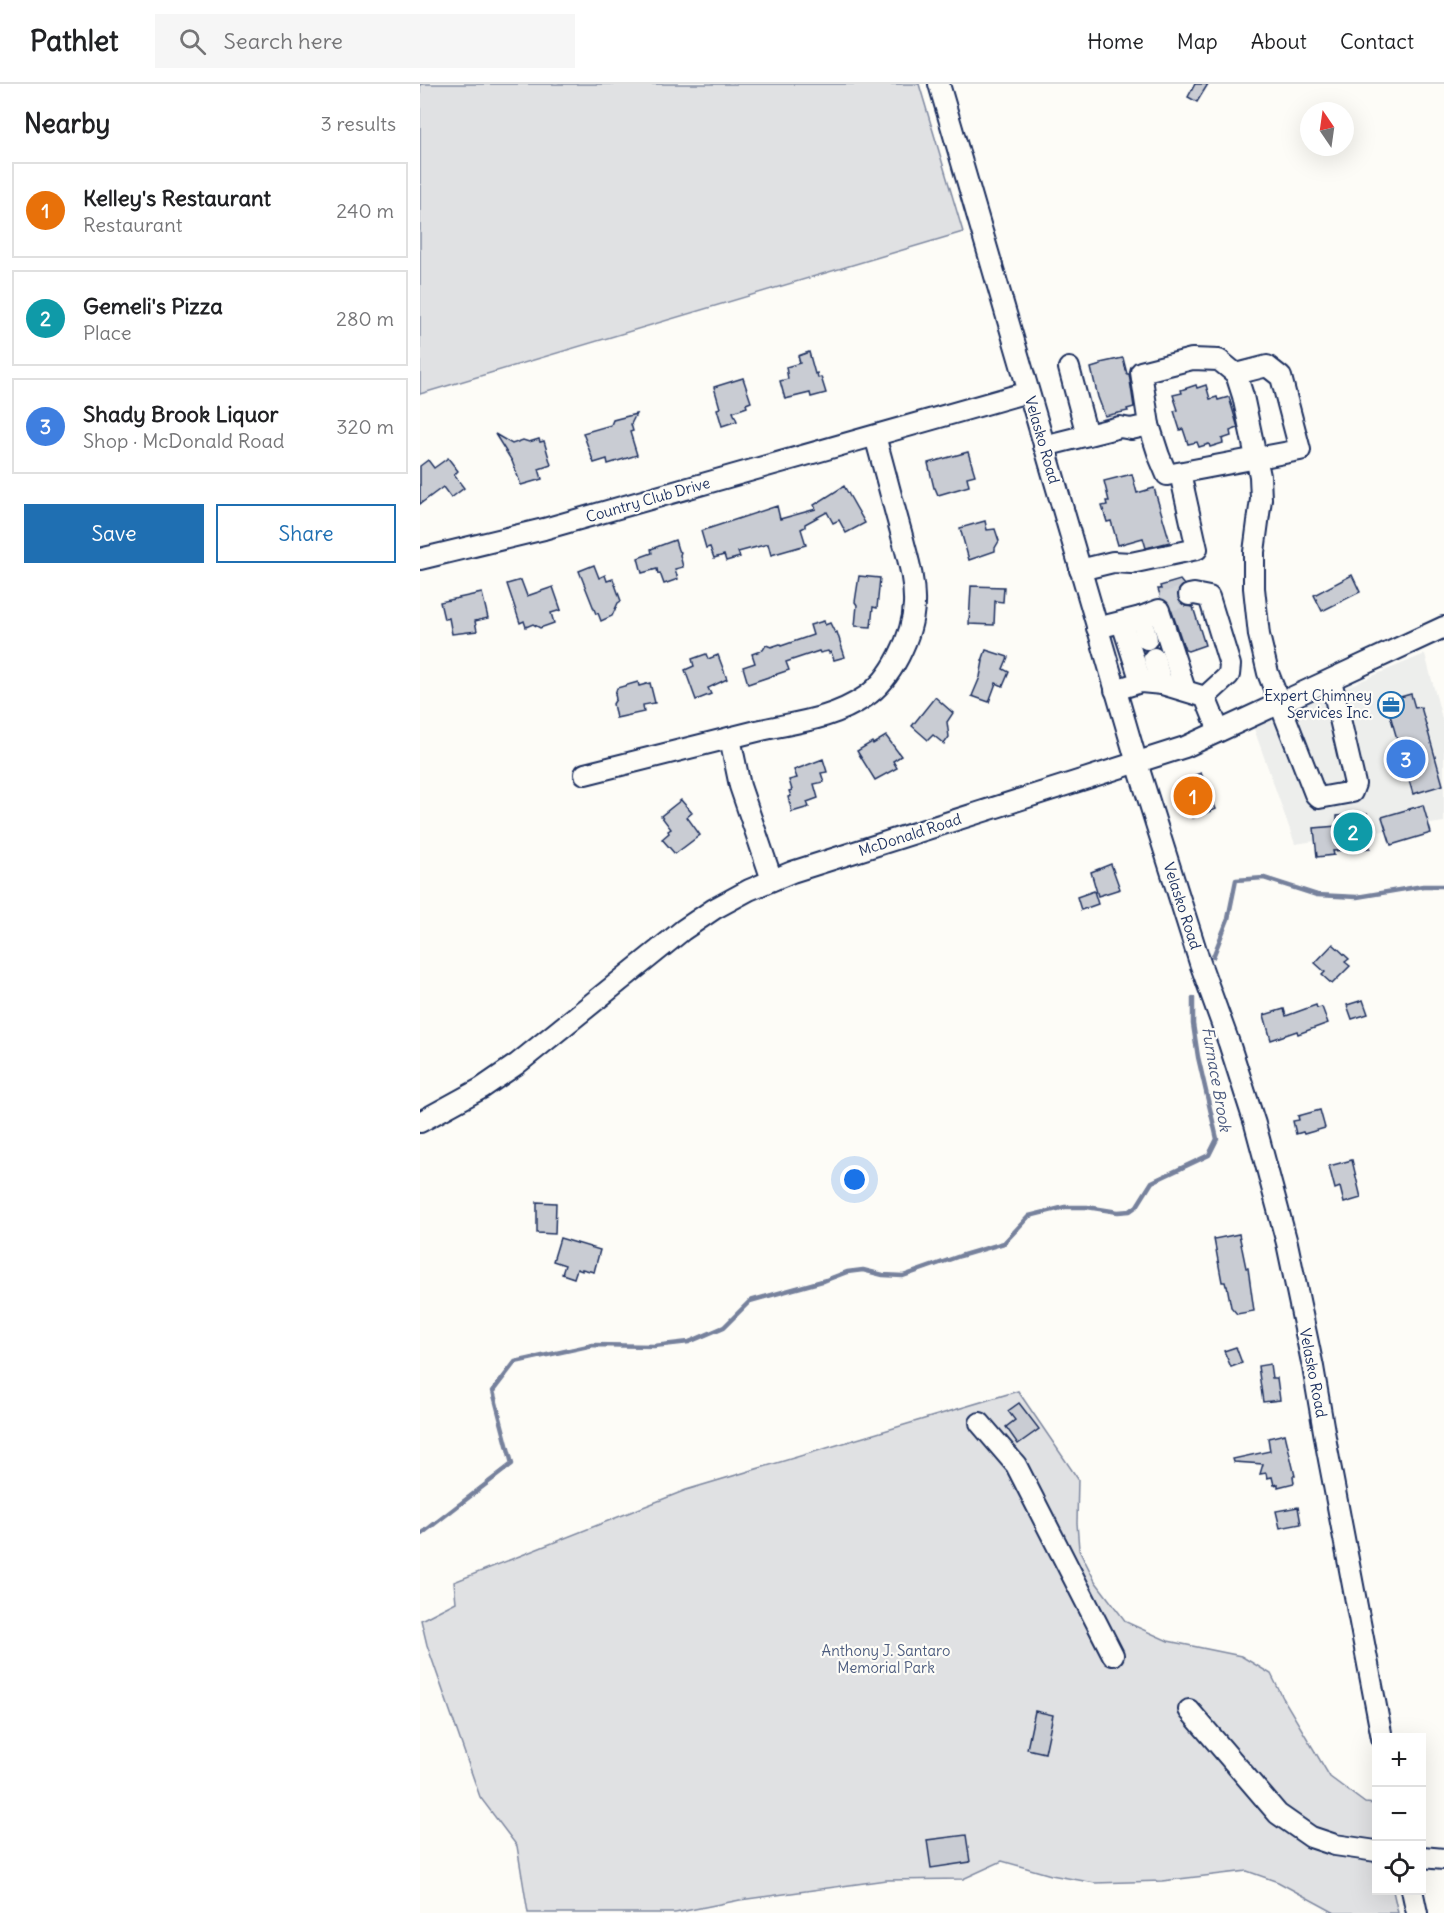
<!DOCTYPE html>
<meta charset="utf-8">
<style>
body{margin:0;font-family:Delius,sans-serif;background:#f6f6f6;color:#202124}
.controls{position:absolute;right:18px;bottom:18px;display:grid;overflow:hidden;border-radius:0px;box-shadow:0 6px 24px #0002}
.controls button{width:54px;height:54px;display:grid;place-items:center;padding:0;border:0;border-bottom:2px solid #e0e0e0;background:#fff;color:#202124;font:30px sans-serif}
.compass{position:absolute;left:880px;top:18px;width:54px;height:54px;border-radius:50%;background:#fff;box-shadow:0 6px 24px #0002;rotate:347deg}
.you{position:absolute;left:435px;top:1096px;width:21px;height:21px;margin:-15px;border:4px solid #fff;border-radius:50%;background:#1a73e8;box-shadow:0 0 0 9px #1a73e833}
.badge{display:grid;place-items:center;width:39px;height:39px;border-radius:50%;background:#1f6fb2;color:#fff;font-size:20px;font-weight:700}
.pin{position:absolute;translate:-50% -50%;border:3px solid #fff;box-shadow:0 2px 6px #0006}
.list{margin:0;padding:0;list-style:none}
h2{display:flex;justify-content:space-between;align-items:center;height:78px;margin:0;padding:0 24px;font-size:26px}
h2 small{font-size:20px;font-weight:400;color:#757577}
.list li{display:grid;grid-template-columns:39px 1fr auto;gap:18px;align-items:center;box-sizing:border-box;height:96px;margin:0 12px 12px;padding:0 12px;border:2px solid #e0e0e0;border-radius:0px}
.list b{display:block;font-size:22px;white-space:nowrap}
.list p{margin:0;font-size:20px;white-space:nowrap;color:#757577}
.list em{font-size:20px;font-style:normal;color:#757577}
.actions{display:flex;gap:12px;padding:18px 24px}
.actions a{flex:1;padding:14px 0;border:2px solid #1f6fb2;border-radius:0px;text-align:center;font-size:21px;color:#1f6fb2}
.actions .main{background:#1f6fb2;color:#fff}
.icon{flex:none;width:33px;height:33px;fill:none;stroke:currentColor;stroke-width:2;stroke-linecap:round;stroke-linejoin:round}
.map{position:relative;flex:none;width:1024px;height:1829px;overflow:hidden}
header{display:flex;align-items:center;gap:36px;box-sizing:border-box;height:84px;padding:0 30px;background:#fff;border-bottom:2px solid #e0e0e0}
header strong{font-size:28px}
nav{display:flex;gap:33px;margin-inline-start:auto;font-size:21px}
.search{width:420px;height:54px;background:#f6f6f6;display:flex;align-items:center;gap:15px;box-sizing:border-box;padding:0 21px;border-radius:0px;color:#757577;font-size:22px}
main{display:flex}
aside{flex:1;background:#fff}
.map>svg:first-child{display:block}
</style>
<header>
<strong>Pathlet</strong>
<div class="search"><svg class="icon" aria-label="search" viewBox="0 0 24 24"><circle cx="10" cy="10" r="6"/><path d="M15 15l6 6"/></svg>Search here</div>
<nav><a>Home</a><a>Map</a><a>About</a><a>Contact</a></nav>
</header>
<main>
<aside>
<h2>Nearby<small>3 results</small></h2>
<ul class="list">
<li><span class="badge" style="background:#e8710a">1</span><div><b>Kelley's Restaurant</b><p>Restaurant</p></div><em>240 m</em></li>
<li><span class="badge" style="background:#0f9aa8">2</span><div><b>Gemeli's Pizza</b><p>Place</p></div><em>280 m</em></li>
<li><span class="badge" style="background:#3f7fe0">3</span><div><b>Shady Brook Liquor</b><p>Shop · McDonald Road</p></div><em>320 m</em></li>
</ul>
<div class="actions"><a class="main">Save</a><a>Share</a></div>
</aside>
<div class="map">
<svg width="1024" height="1829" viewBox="0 0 1024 1829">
<rect width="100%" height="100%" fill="#fdfcf7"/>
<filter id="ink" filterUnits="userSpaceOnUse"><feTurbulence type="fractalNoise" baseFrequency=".0167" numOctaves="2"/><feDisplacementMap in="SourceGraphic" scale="12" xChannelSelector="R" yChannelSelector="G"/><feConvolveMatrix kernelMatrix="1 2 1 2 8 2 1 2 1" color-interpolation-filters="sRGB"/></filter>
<g filter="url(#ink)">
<polygon fill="#edeeec" points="1005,570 1024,642 1024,738 875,760 833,642"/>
<g fill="#e0e1e3" stroke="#7e88a0" stroke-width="1.5">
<polygon points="0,0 499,0 543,148 0,310"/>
<polygon points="598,1307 658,1395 657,1439 659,1465 675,1497 706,1538 748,1557 821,1572 851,1590 863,1614 910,1693 945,1719 956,1720 956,1806 973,1807 978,1829 915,1829 858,1798 827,1787 742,1797 675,1799 631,1791 582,1777 543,1795 466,1796 320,1816 255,1829 108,1829 97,1762 60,1713 7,1561 1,1536 36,1518 34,1498 266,1406"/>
</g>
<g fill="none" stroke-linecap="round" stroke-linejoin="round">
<g stroke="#76819c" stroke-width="4.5">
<polyline points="793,873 808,835 816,796 844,794 897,811 937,813 1003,802 1024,802"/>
<polyline points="0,1451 92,1380 73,1307 95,1278 173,1261 234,1262 269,1258 304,1243 330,1217 406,1196 427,1188 443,1186 463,1191 483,1192 540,1172 584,1159 609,1132 645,1123 667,1123 698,1128 710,1127 717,1122 732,1098 789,1071 797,1055 778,973 773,940 773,914"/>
</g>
</g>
<g fill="#c9ccd3" stroke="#1b2f5e" stroke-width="1.5">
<polygon points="775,0 788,0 777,18 768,13"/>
<polygon points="389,268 395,290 397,289 398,294 401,293 406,309 391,313 390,309 365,315 360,297 368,295 366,283 380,279 378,272"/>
<polygon points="703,274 707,290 709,290 714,323 707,325 708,327 685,332 678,313 671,284 681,281 680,279"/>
<polygon points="323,294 331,318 326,320 327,323 313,328 317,337 302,342 297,325 300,324 294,303"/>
<polygon points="776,301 777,304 786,301 790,315 797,313 798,316 809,313 818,344 810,347 811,352 802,355 803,359 790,363 789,360 779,363 777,358 768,360 763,345 760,346 754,327 758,326 753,311 762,309 761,306"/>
<polygon points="216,330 211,340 213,347 210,348 217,371 188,380 187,375 174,379 163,349 191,341 193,336"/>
<polygon points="75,350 92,360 103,356 109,358 119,355 120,358 124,357 131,381 119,385 122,395 101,401 92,377"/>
<polygon points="548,368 555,391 547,393 549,402 518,411 515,404 514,404 508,379"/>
<polygon points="28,374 38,387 34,391 44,404 31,414 23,403 0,420 0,382 8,376 14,384"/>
<polygon points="712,390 717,409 734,404 750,458 726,464 723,454 698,461 691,437 687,438 682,422 687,421 686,417 689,417 684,397"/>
<polygon points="424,402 445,439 426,449 419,436 413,439 407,428 385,440 385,443 381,445 386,461 351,471 348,460 318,468 320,473 306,477 304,471 294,474 290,463 286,464 281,447 357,422 360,435 396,425 394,421"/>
<polygon points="565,437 567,446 575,445 579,457 575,464 575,467 549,476 540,444"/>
<polygon points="255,456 258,466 261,468 260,471 263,483 255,485 258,495 244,500 240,489 238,490 237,485 222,489 218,474 232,469 231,465"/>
<polygon points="174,481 179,494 185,491 187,497 193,495 201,517 198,519 192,532 181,537 178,529 176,530 159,487"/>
<polygon points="932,491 940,508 902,527 894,511"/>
<polygon points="439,492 460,494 457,524 453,523 451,543 435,542 437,521 435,518"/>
<polygon points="101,496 107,512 133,503 141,526 131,529 134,539 120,544 113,540 106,543 104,537 100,539 87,500"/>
<polygon points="760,496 764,501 758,507 757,514 765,522 773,523 785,561 768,567 765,566 750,522 746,517 741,514 738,505 741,505 740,502"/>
<polygon points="551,502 584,503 583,518 575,517 574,541 549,540"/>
<polygon points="62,509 68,534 55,537 57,547 32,550 29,534 24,535 20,518"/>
<polygon points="404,537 405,541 410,539 415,549 417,548 425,573 414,576 411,568 409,569 408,567 400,569 399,567 366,578 369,586 328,600 323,583 335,579 332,570 343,566 346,561 351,563 360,560 361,562 393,551 390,541"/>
<polygon points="566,566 588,573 583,585 589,588 583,602 576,599 569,618 552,612 560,593 563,577 562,577"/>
<polygon points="286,570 288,575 298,571 307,595 288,604 291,610 276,616 265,586 274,582 272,575"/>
<polygon points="218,598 219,602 230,599 235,619 223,621 224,628 196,634 193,620 196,615 195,610 197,604"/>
<polygon points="991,610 995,624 1001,623 1023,701 993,710 966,617"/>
<polygon points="515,613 533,629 527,638 529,653 524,660 513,651 508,656 492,642"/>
<polygon points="466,652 481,672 473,677 477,684 455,696 437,667 452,658 453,660"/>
<polygon points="403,675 407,688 401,689 404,698 394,700 398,714 387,718 389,723 372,728 368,713 371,712 369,707 372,706 369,696 377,694 374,686"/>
<polygon points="781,689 796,725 773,734 769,724 765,725 761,713 759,708 762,706 759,697"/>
<polygon points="261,716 272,729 267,733 280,751 255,770 242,755 249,749 248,747 251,745 241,732"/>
<polygon points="1003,721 1011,749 971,761 962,733"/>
<polygon points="947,729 950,764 913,767 914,771 897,773 894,744 917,742 917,732"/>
<polygon points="691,780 700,805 678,812 671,788"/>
<polygon points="674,807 678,820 661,826 657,813"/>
<polygon points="913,860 929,875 925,878 930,882 912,900 902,891 905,888 895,879"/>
<polygon points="943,916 948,930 932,935 927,921"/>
<polygon points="896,921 897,924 902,923 908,939 878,950 877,947 851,956 844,931 864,925 866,932"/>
<polygon points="900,1026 905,1044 884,1050 883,1048 876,1050 873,1037 879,1036 878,1032"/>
<polygon points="932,1076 941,1114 924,1119 920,1103 915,1105 909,1082"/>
<polygon points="117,1118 136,1119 135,1150 117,1149"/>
<polygon points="819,1150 826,1184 828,1184 834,1227 817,1230 811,1223 807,1202 806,1202 805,1198 802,1198 794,1155"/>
<polygon points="140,1154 180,1166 174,1188 162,1185 162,1187 157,1185 154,1194 142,1190 145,1181 133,1177"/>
<polygon points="816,1263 822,1279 811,1283 804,1267"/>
<polygon points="850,1280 852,1294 857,1294 860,1316 843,1318 838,1282"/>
<polygon points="599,1319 619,1345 598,1360 586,1343 595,1336 588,1327"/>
<polygon points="865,1350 875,1392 873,1392 874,1399 858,1403 858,1400 854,1401 852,1393 847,1394 846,1389 840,1390 843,1380 814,1378 813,1375 850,1367 848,1354"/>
<polygon points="878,1423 881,1440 860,1444 856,1427"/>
<polygon points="615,1627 633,1631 625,1669 607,1665"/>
<polygon points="546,1751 550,1778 511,1784 507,1756"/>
</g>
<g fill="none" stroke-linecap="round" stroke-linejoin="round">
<polyline stroke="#d0d3d8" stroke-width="20" stroke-dasharray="20 10" stroke-linecap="butt" points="742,519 769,511"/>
<defs>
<g id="minor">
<polyline points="519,0 717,679 780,879 809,959 835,1040 867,1159 893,1283 907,1365 962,1654"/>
<polyline points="649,284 667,351"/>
<polyline points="729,341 739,372 747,391 880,366 861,293 847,282 816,290"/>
<polyline points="624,362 700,343 711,345 729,341 721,288 772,275 799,276 816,290 823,312 840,392 841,415 834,468 834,504 839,551 848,589 895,710 899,714 932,708 935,700 911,596"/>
<polyline points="0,475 124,445 608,308"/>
<polyline points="660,486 693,478 711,479 777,465 760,389"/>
<polyline points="769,511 774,510 789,513 810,581 809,591 785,613"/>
<polyline points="721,533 739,526 765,606"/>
<polyline points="702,539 721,598"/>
<polyline points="677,544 721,533 727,555"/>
<polyline points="734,574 742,600"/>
<polyline points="695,606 721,598 742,600 785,613 799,647"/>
<polyline points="310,654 320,702 352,796"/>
<path d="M165,690c57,-14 114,-29 172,-43 38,-9 74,-11 108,-34 26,-17 48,-61 49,-93 1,-25 -7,-48 -13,-72 -9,-32 -17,-64 -26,-96"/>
<polyline points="0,1038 62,1004 97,980 263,846 294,825 329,806 372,788 765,663 1024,543"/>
<polyline points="560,1339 596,1381 693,1571"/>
<polyline points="769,1626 858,1730 891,1753 915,1761 956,1767"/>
<polyline points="1002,1773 1024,1775"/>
<polyline points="992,1806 997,1829"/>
</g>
</defs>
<use href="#minor" stroke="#1b2f5e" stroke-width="24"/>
<use href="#minor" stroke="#fdfcf7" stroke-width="20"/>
</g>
</g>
<defs>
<symbol id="office-ring" viewBox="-11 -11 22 22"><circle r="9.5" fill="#fdfcf7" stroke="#1f6fb2" stroke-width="1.5"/><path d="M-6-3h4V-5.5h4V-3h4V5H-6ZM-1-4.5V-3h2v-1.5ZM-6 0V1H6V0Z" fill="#1f6fb2"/></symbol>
</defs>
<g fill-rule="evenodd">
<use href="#office-ring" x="956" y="606" width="30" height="30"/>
</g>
<g text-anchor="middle" stroke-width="4.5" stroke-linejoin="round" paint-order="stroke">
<g font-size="15" fill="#1b2f5e" stroke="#fdfcf7">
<text transform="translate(622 356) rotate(74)" y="5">Velasko Road</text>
<text transform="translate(228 416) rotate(-16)" y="5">Country Club Drive</text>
<text transform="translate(490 751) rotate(-18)" y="5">McDonald Road</text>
<text transform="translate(762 822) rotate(72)" y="5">Velasko Road</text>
<text transform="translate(893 1289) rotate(79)" y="5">Velasko Road</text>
</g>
<g font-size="15" fill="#1b2f5e" stroke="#fdfcf7" text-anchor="end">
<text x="952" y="617">Expert Chimney<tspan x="952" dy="17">Services Inc.</tspan></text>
</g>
<g font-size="15" fill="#4c5c7f" stroke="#fdfcf7">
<text x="466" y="1572">Anthony J. Santaro<tspan x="466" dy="17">Memorial Park</tspan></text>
</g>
<g font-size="16" font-style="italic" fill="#49587d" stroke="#fdfcf7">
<text transform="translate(797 995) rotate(80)" y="6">Furnace Brook</text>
</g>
</g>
</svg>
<div class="controls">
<button>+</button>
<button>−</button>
<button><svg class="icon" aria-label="locate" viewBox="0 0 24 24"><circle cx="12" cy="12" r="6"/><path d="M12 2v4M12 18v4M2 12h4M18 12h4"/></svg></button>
</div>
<svg class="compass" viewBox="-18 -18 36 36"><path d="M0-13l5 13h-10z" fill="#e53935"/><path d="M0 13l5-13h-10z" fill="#757577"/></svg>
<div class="you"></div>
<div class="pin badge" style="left:773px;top:712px;background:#e8710a">1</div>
<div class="pin badge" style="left:933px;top:748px;background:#0f9aa8">2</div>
<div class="pin badge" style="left:986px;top:675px;background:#3f7fe0">3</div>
</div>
</main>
